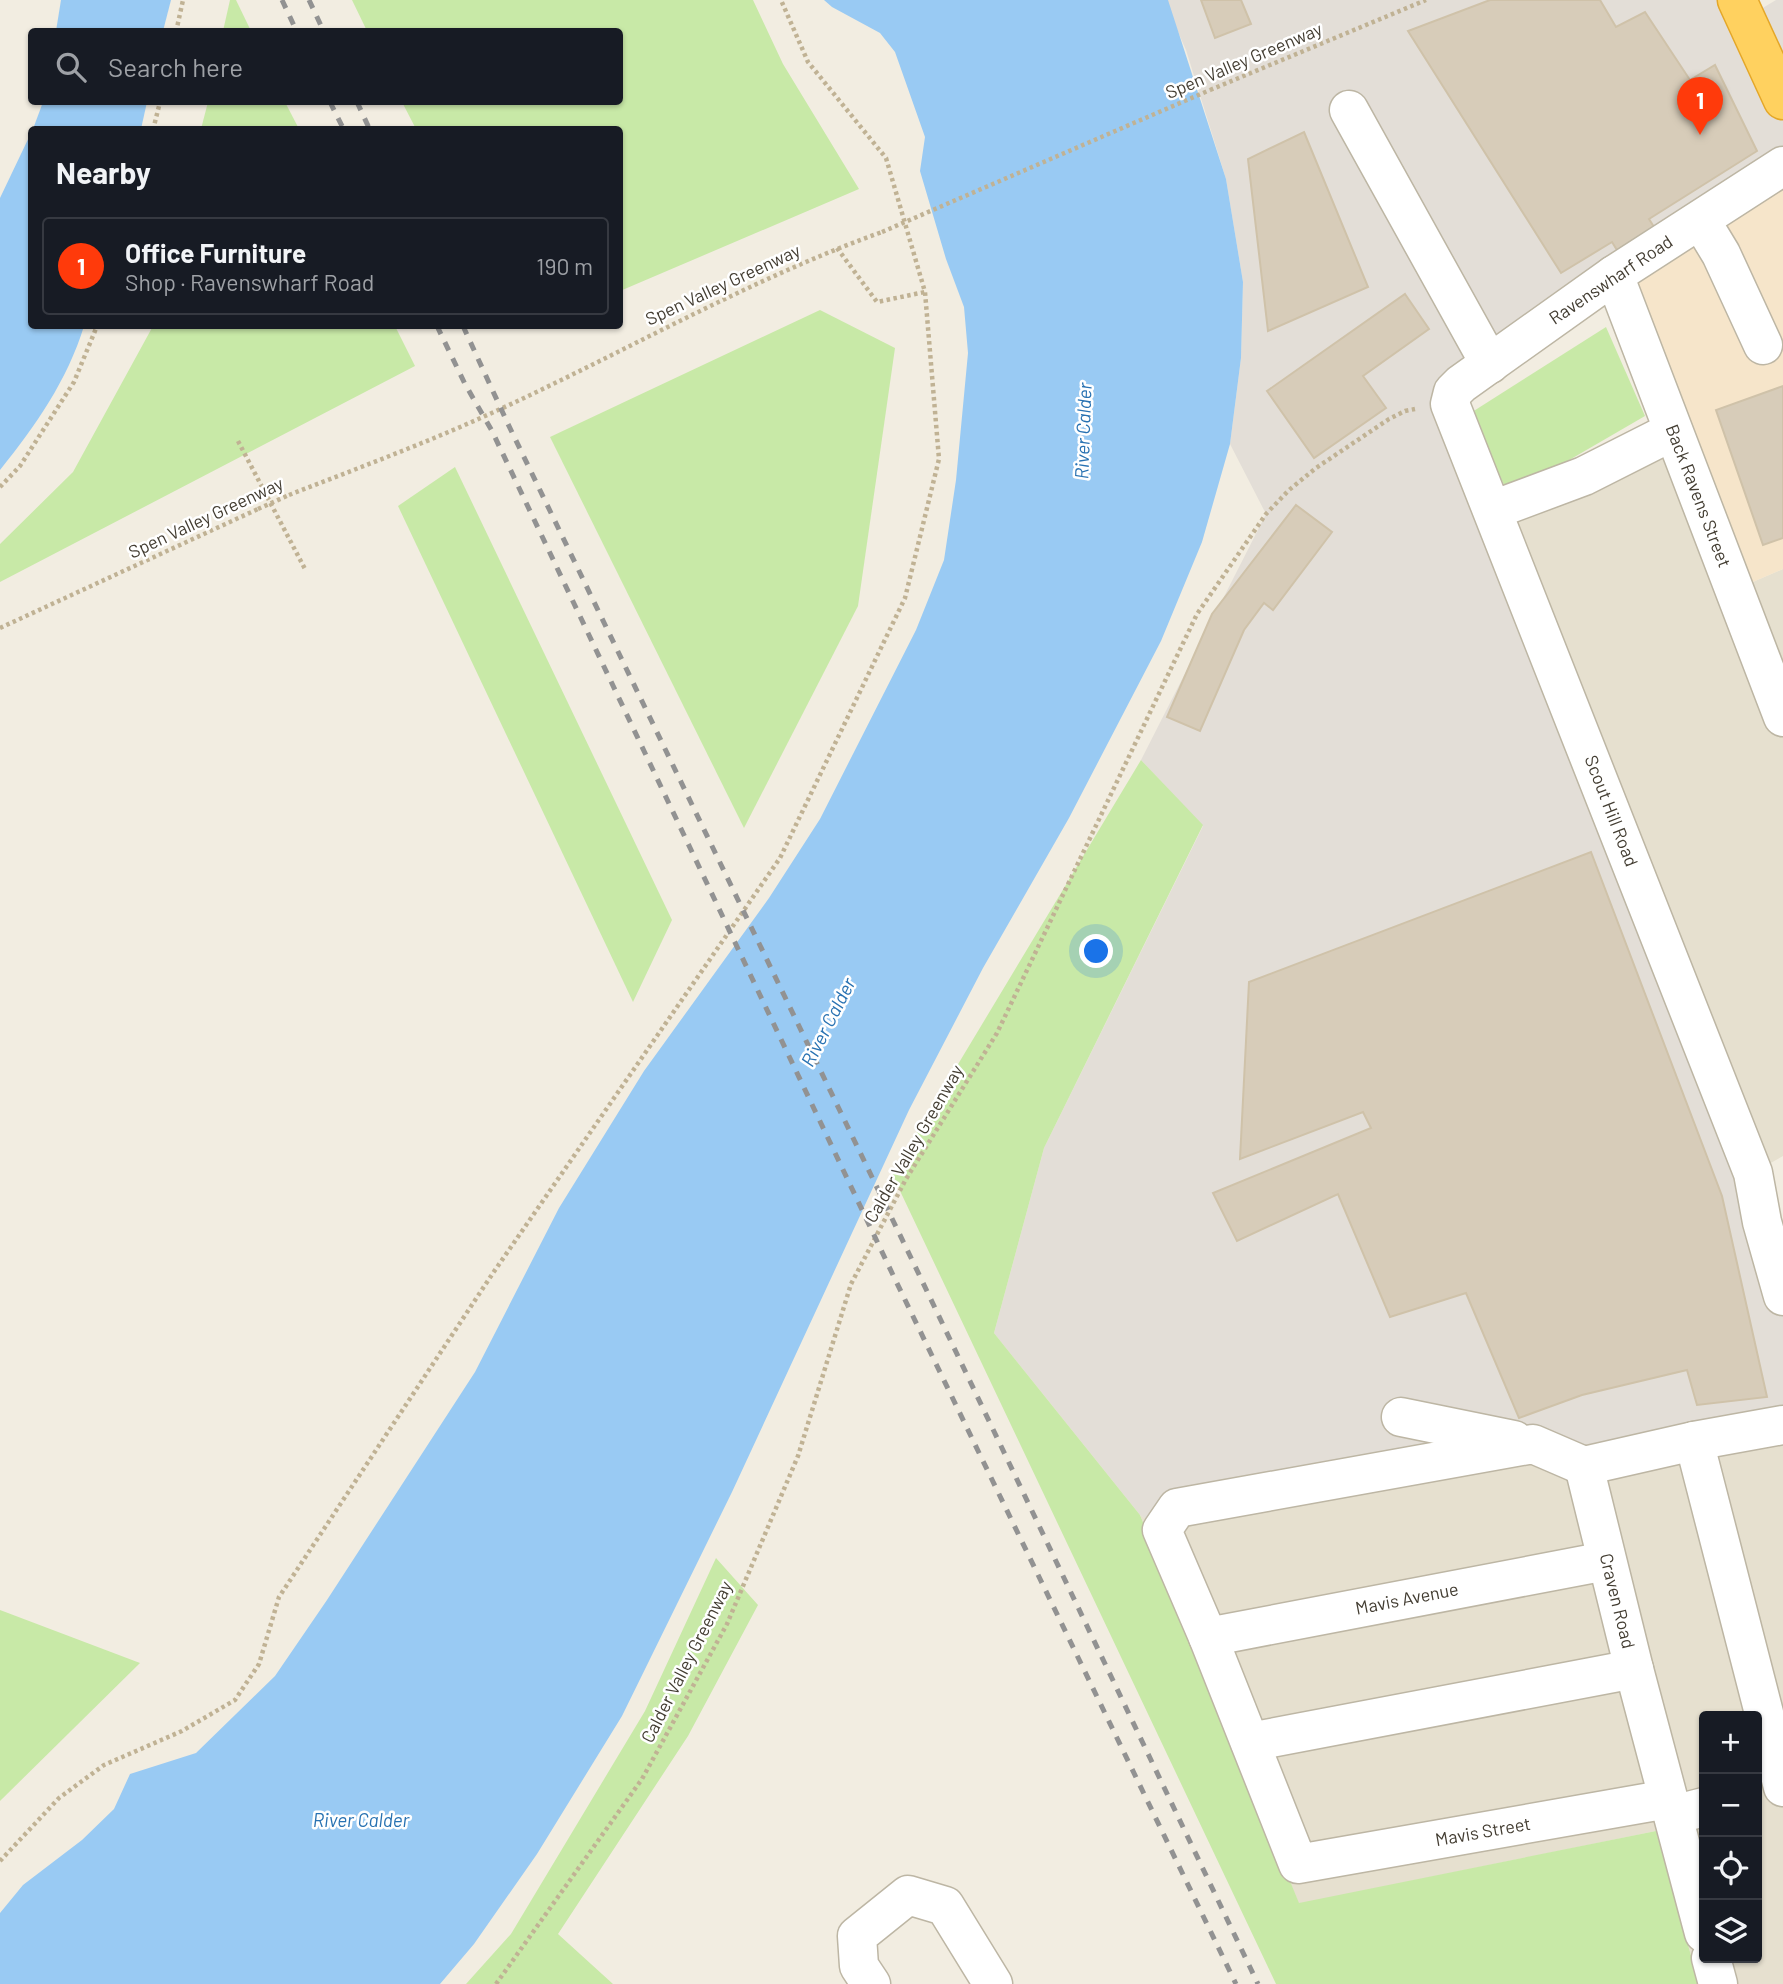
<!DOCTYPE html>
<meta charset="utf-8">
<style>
body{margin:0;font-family:Barlow,sans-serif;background:#242831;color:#f1f3f6}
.controls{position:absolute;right:21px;bottom:21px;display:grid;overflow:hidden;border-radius:7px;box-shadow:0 2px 5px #0004}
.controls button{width:63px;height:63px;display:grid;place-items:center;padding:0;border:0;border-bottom:2px solid #363941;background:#171b24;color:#f1f3f6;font:35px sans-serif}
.you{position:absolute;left:1097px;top:952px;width:24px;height:24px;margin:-18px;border:5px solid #fff;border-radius:50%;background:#1a73e8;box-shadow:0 0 0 10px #1a73e833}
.badge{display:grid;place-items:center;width:46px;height:46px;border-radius:50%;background:#ff3a0b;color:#fff;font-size:23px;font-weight:700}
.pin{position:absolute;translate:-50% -58px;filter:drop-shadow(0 2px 4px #0008)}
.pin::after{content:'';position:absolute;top:37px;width:24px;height:21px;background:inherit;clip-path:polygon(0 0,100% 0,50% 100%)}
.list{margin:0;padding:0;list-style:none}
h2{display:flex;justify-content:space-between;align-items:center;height:91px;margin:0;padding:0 28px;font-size:30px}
h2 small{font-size:23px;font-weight:400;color:#9ea1a6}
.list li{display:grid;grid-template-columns:46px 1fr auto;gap:21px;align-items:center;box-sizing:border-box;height:98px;margin:0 14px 14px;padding:0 14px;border:2px solid #363941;border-radius:7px}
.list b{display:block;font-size:26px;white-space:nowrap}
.list p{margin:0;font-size:23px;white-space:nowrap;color:#9ea1a6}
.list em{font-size:23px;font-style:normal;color:#9ea1a6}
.icon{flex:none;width:38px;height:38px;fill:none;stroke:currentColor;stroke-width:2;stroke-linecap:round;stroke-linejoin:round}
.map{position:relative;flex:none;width:1783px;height:1984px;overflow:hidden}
.search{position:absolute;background:#171b24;box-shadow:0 2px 5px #0004;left:28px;top:28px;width:595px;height:77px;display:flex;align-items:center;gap:18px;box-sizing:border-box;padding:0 24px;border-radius:7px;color:#9ea1a6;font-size:26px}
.panel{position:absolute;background:#171b24;box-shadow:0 2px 5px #0004;left:28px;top:126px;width:595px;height:203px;border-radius:7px}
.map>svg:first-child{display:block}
</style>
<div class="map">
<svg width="1783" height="1984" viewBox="0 0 1783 1984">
<rect width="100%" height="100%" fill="#f2ede1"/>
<g fill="#e6e0cf" fill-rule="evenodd">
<polygon points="1673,431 1734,590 1783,569 1783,1156 1753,1173 1493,510"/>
<path d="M1783,1425v559h-84l-43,-153 -357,73 -159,-389 22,14 15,-21zM1704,1716h53v242h-53z"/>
</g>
<polygon fill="#f6e5ca" points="1783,164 1783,569 1734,590 1614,275"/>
<g fill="#e3ded7">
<polygon points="1164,0 1730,0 1783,108 1783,164 1461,384 1783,1296 1783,1425 1584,1466 1533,1444 1162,1530 1140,1515 994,1333 1044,1148 1203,826 1141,760 1266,514 1230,444 1241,358 1243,282 1226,179 1186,50"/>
<polygon points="1776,0 1783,0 1783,100 1746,18"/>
</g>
<g fill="#c8e9a7">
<polygon points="230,0 236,0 251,31 223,31"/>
<polygon points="352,0 753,0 783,64 859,189 620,291 620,130 416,129 402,102 620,102 620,32 367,31"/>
<polygon points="208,102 285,102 299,129 201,129"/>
<polygon points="820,310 895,348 858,606 744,828 550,437"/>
<polygon points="153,326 395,326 415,366 0,582 0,544 73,472"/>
<polygon points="1606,327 1645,416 1509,495 1469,414"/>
<polygon points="455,467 672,920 633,1002 398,506"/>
<polygon points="1141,760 1203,825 1044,1148 994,1333 1140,1515 1299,1903 1656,1831 1699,1984 1276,1984 892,1174"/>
<polygon points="716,1558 758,1605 688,1736 558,1934 613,1984 466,1984 511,1934 645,1711"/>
<polygon points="0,1610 140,1663 0,1801"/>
</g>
<g fill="#99caf3">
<polygon points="61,0 171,0 163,31 56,31"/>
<polygon points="824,0 1168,0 1226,179 1243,282 1241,358 1230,444 1202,542 1161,641 1069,818 983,968 909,1110 732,1492 622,1716 537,1854 474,1944 440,1984 0,1984 0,1913 23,1885 82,1840 114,1809 130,1774 196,1753 275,1676 327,1600 475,1372 559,1208 644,1071 769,898 820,819 916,630 944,560 956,480 968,353 964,307 946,259 920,171 925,137 895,52 880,33 832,7"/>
<polygon points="43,102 147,102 141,129 33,129"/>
<path d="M31,133l1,193h52c-17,55 -48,99 -84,144v-272z"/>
</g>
<g fill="#d7ccb9" stroke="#cfc2a9" stroke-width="2">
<polygon points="1201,0 1241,0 1251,24 1215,38"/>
<polygon points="1490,0 1600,0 1616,27 1645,12 1690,80 1715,65 1757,151 1649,219 1654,227 1617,250 1612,242 1561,273 1408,31"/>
<polygon points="1304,132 1368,287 1268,331 1248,159"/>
<polygon points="1405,294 1429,329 1363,376 1386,408 1314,458 1267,391"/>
<polygon points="1783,386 1783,538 1763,545 1716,410"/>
<polygon points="1296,505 1332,532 1273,610 1264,603 1244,630 1200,731 1167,717 1212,614"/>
<polygon points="1591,852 1722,1196 1767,1397 1697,1405 1687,1370 1582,1395 1519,1418 1466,1293 1390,1317 1338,1194 1237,1241 1213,1193 1371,1128 1363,1112 1240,1159 1249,982"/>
</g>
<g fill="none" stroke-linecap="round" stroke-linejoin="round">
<defs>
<g id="minor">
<polyline points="1349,110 1490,364"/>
<polyline points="1783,166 1614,275 1461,384 1453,392 1450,404 1753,1173 1762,1222 1783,1296"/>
<polyline points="1701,221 1721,254 1763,345"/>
<polyline points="1614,275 1783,717"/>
<polyline points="1493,510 1584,476 1673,431"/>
<polyline points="1401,1417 1514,1440"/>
<polyline points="1694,1441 1783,1787"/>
<polyline points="1584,1466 1533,1444 1177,1508 1162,1530 1208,1637 1298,1864 1668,1799"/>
<polyline points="1208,1637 1606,1561"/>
<polyline points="1250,1742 1634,1669"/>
<polyline points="1673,1815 1704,1807"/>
<polyline points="1704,1933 1634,1669 1584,1466 1694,1441 1783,1425"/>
<polyline points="1711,1958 1718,1984"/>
<polyline points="871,1984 859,1966 857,1936 908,1895 945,1906 993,1984"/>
</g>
<polyline id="highway" points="1737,0 1783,100"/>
</defs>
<use href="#minor" stroke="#bdb6a4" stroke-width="41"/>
<use href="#highway" stroke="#e4a729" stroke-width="41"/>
<g stroke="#c0b294" stroke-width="4.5" stroke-dasharray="3.5 3.5" stroke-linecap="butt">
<polyline points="176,32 183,0"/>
<polyline points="1210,90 1426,0"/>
<polyline points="153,130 160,102"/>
<polyline points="837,248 877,302 925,292"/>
<polyline points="238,441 305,569"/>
<polyline points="0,487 20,466 74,382 97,326"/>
<path d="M289,495c69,-27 140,-53 207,-84 129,-59 252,-131 386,-179"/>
<polyline points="0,628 258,509"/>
<polyline points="0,1861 59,1798 104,1765 182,1731 235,1700 259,1664 279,1597 493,1273 780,858 905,598 939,459 925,292 886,158 808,62 781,0"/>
<polyline points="496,1984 642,1779 727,1624 798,1456 851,1284 906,1179 997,1033 1197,614 1266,514 1289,490 1316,468 1389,419 1405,411 1415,409"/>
</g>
<use href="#minor" stroke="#fff" stroke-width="38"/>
<use href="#highway" stroke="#ffd15f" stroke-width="38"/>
<g stroke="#929292" stroke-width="5" stroke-dasharray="9 9" stroke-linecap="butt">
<polyline points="282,0 297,32"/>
<polyline points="309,0 324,32"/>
<polyline points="330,102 344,130"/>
<polyline points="357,102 370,130"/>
<polyline points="437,326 465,384 492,431 893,1275 1236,1984"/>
<polyline points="463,326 508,424 914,1264 1258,1984"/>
</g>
<g stroke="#c0b294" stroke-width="4.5" stroke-dasharray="3.5 3.5" stroke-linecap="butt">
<polyline points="882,232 1210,90"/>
<polyline points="258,509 289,495"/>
</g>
</g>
<g text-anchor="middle" stroke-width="5" stroke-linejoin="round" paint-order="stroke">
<g font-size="18" fill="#433d32" stroke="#fff">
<text transform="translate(1244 61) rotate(-23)" y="6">Spen Valley Greenway</text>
<text transform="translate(1611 280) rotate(-34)" y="6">Ravenswharf Road</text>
<text transform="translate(723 285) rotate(-25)" y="6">Spen Valley Greenway</text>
<text transform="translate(1698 496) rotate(69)" y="6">Back Ravens Street</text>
<text transform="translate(206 518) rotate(-25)" y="6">Spen Valley Greenway</text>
<text transform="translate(1611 811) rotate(69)" y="6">Scout Hill Road</text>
<text transform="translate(914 1144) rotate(-60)" y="6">Calder Valley Greenway</text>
<text transform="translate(1407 1599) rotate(-11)" y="6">Mavis Avenue</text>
<text transform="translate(1617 1601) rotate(76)" y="6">Craven Road</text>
<text transform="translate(687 1662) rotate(-63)" y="6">Calder Valley Greenway</text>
<text transform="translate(1483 1832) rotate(-10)" y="6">Mavis Street</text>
</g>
<g font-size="19" font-style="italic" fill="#2872b2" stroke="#fff">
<text transform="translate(1083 431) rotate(-88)" y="7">River Calder</text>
<text transform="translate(828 1022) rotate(-63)" y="7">River Calder</text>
<text x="361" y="1827">River Calder</text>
</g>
</g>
</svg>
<div class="controls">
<button>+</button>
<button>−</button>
<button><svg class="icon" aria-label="locate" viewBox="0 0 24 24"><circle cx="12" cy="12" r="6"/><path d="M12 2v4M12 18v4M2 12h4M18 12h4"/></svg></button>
<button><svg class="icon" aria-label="layers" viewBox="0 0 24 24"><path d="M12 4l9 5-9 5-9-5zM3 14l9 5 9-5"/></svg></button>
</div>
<div class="you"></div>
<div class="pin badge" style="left:1700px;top:135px">1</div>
<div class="search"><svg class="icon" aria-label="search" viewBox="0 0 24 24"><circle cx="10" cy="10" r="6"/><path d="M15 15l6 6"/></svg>Search here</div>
<section class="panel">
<h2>Nearby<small></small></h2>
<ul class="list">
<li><span class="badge">1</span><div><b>Office Furniture</b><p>Shop · Ravenswharf Road</p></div><em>190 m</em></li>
</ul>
</section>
</div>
